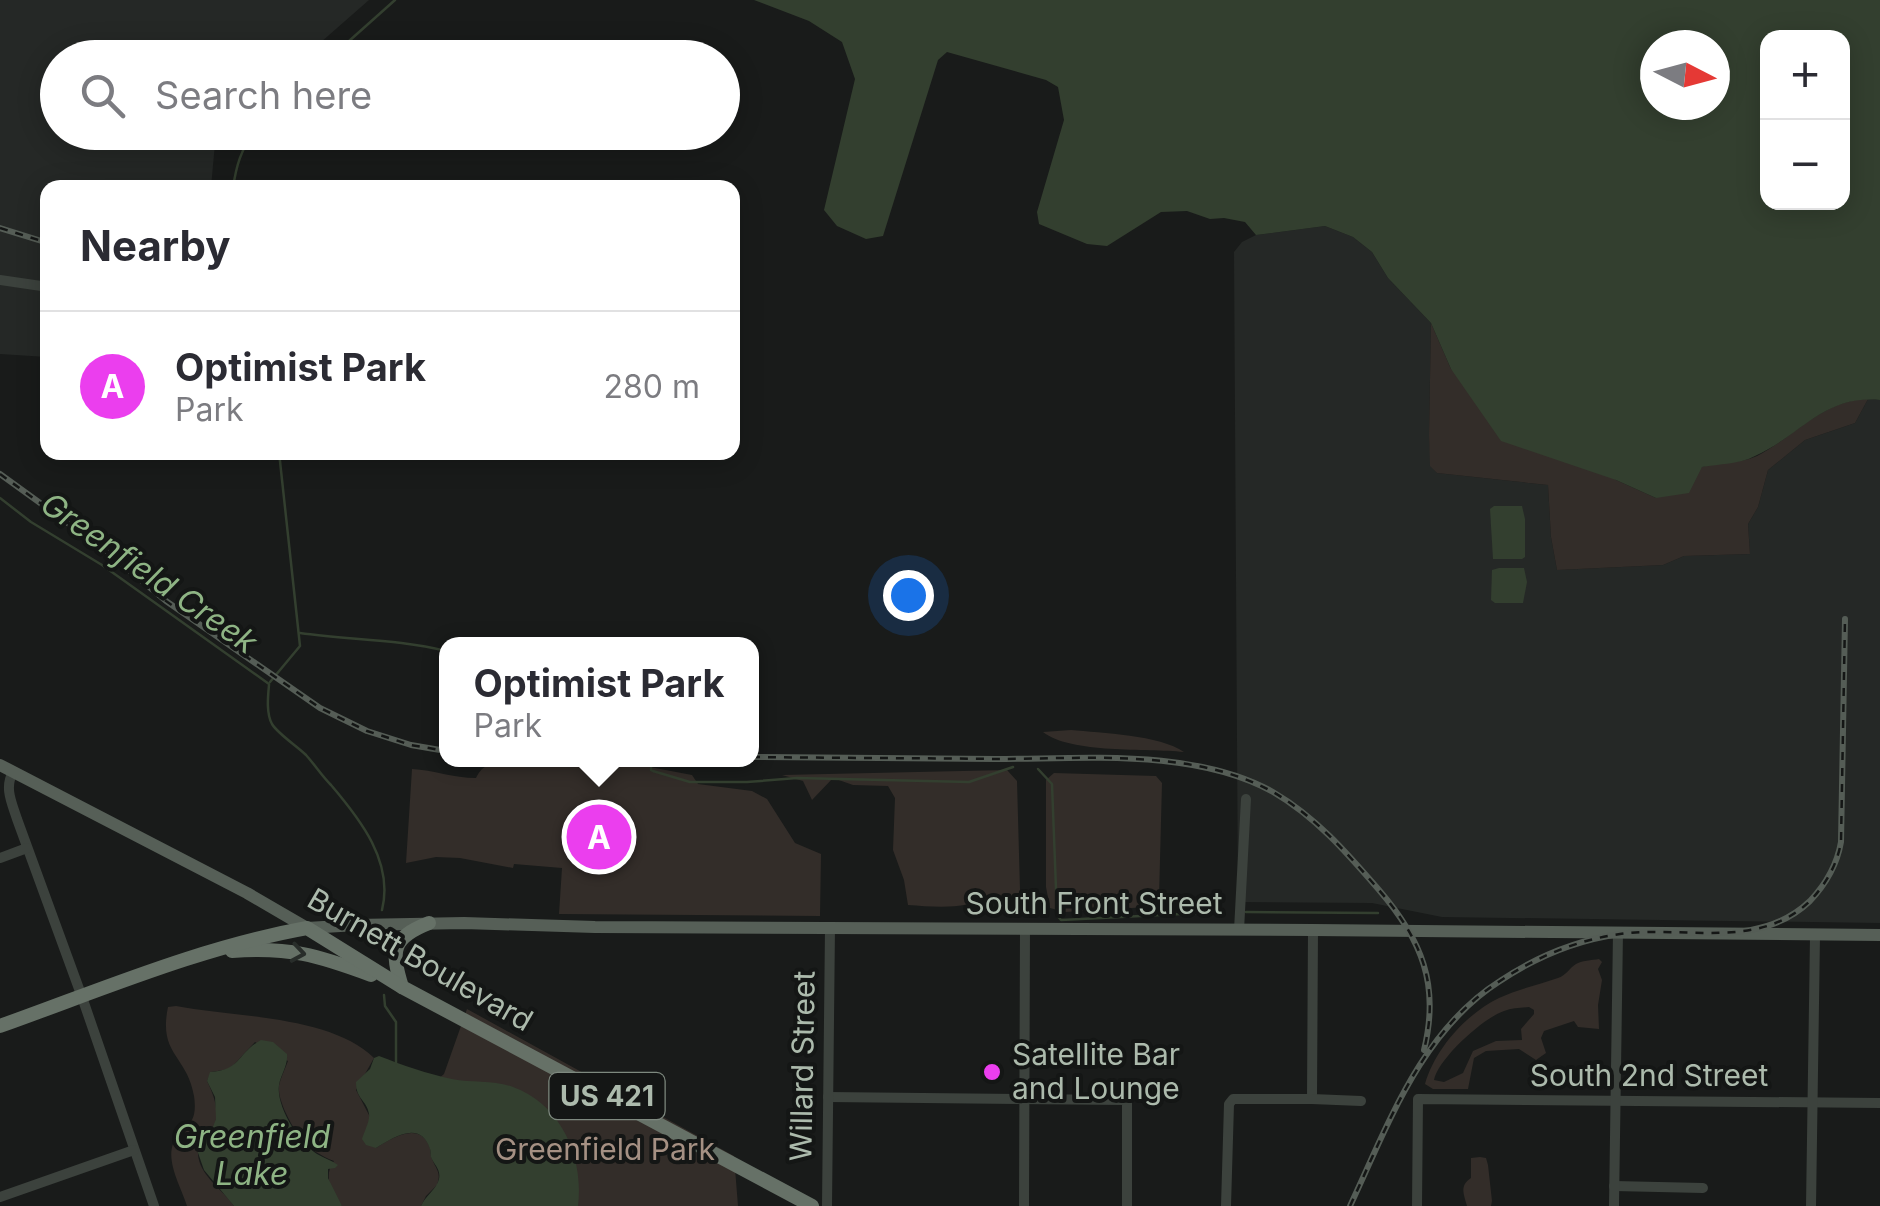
<!DOCTYPE html>
<meta charset="utf-8">
<style>
body{margin:0;font-family:Inter,sans-serif;background:#f2f2f3;color:#2b2b33}
.controls{position:absolute;right:30px;top:30px;display:grid;overflow:hidden;border-radius:20px;box-shadow:0 5px 25px #0003}
.controls button{width:90px;height:90px;display:grid;place-items:center;padding:0;border:0;border-bottom:2px solid #e1e1e2;background:#fff;color:#2b2b33;font:50px sans-serif}
.compass{position:absolute;left:1640px;top:30px;width:90px;height:90px;border-radius:50%;background:#fff;box-shadow:0 5px 25px #0003;rotate:96deg}
.you{position:absolute;left:908px;top:595px;width:35px;height:35px;margin:-25px;border:8px solid #fff;border-radius:50%;background:#1a73e8;box-shadow:0 0 0 15px #1a73e833}
.badge{display:grid;place-items:center;width:65px;height:65px;border-radius:50%;background:#eb3eee;color:#fff;font-size:32px;font-weight:700}
.pin{position:absolute;translate:-50% -50%;border:5px solid #fff;box-shadow:0 2px 10px #0006}
.popup{position:absolute;left:439px;top:637px;width:320px;height:130px;box-sizing:border-box;display:grid;place-content:center;border-radius:20px;background:#fff;filter:drop-shadow(0 2px 8px #0005);font-size:32px;white-space:nowrap;color:#7c7c81}
.popup b{font-size:38px;color:#2b2b33}
.popup::after{content:'';position:absolute;left:50%;top:100%;margin-left:-20px;border:20px solid transparent;border-top-color:#fff}
.list{margin:0;padding:0;list-style:none}
h2{display:flex;justify-content:space-between;align-items:center;height:130px;margin:0;padding:0 40px;font-size:42px}
h2 small{font-size:32px;font-weight:400;color:#7c7c81}
.list li{display:grid;grid-template-columns:65px 1fr auto;gap:30px;align-items:center;box-sizing:border-box;height:150px;padding:0 40px;border-top:2px solid #e1e1e2}
.list b{display:block;font-size:38px;white-space:nowrap}
.list p{margin:0;font-size:32px;white-space:nowrap;color:#7c7c81}
.list em{font-size:32px;font-style:normal;color:#7c7c81}
.icon{flex:none;width:55px;height:55px;fill:none;stroke:currentColor;stroke-width:2;stroke-linecap:round;stroke-linejoin:round}
.map{position:relative;flex:none;width:1880px;height:1206px;overflow:hidden}
.search{position:absolute;background:#fff;box-shadow:0 5px 25px #0003;left:40px;top:40px;width:700px;height:110px;display:flex;align-items:center;gap:25px;box-sizing:border-box;padding:0 35px;border-radius:55px;color:#7c7c81;font-size:38px}
.panel{position:absolute;background:#fff;box-shadow:0 5px 25px #0003;left:40px;top:180px;width:700px;height:280px;border-radius:20px}
.map>svg:first-child{display:block}
</style>
<div class="map">
<svg width="1880" height="1206" viewBox="0 0 1880 1206">
<rect width="100%" height="100%" fill="#191b1a"/>
<g fill="#252826">
<polygon points="0,0 369,0 304,57 58,58 58,132 216,133 211,187 48,188 47,357 0,354"/>
<polygon points="1325,226 1353,237 1372,252 1388,278 1431,323 1429,435 1431,466 1437,473 1548,485 1551,537 1557,570 1663,565 1684,556 1750,554 1748,524 1758,507 1768,470 1805,440 1855,423 1868,399 1880,400 1880,923 1442,917 1372,903 1238,902 1234,252 1242,242 1256,235"/>
</g>
<g fill="#332d29" fill-rule="evenodd">
<path d="M1431,323l20,46 165,111 40,18c14,-10 30,-24 46,-31 17,-6 38,-3 55,-11 37,-19 67,-57 111,-57l-13,24 -50,17 -37,30 -10,37 -10,17 2,30 -66,2 -21,9 -106,5 -6,-33 -3,-52 -111,-12 -7,-7 -1,-31z"/>
<path d="M1071,730c30,3 89,5 113,22 -37,-4 -113,2 -141,-20z"/>
<path d="M501,763l133,1 58,11 6,9 54,7 15,8 28,44 26,11 -1,62 -261,-2 3,-46 -48,-4 -1,4 -53,-10 -24,-1 -30,6 6,-94c21,1 42,9 64,9 6,-12 11,-13 25,-15z"/>
<path d="M1007,770l10,11 3,109 -6,14 -7,2 -17,-10c-23,14 -55,11 -82,9l-4,-25 -11,-30 2,-52 -7,-12 -35,-1 -20,-7 -21,22 -9,-19 -21,-6z"/>
<polygon points="1054,773 1156,776 1162,783 1159,898 1148,907 1065,912 1050,908 1046,887 1046,780"/>
<path d="M1599,959l3,3 -4,7 4,11 -4,25 1,24 -21,-2 -4,-6 -30,10 -3,7 5,15 -10,7 -17,-11 -33,2 -12,7 -6,31h-35l-8,-5c10,-35 41,-70 74,-86 19,-9 39,-13 59,-20 9,-3 11,-10 18,-14 5,-3 16,-4 23,-5zM1529,1007l5,3v4l-13,15 1,11 -26,1 -23,10 -10,22 -19,9 -10,-2c4,-21 49,-62 70,-69 8,-3 17,-3 25,-4z"/>
<path d="M176,1006c58,11 156,10 198,52l-18,32 13,25 7,33c16,-10 44,-28 54,0 1,2 0,5 1,8 4,13 11,15 6,29l-11,11 -5,10h-79c-11,-13 -19,-31 -8,-45 -28,-11 -38,-26 -50,-52 -3,-8 -6,-16 -5,-24 2,-8 6,-16 9,-24l-33,-19 -25,27 -19,3 -4,9c8,16 15,37 3,53 -5,7 -13,10 -12,20 1,21 25,36 36,52h-47c-5,-17 -21,-43 -14,-62 7,-20 26,-14 21,-48 -7,-41 -36,-41 -26,-89z"/>
<polygon points="467,1009 734,1156 738,1206 567,1206 418,1096 444,1074"/>
<path d="M1480,1157l6,1 2,7 4,36 -1,5h-24c-3,-12 -8,-20 4,-28v-20z"/>
</g>
<g fill="#333f2f" fill-rule="evenodd">
<path d="M754,0h1126v400c-57,-5 -78,35 -125,56 -15,8 -36,8 -53,11l-13,26 -33,5 -40,-18 -115,-39 -50,-72 -20,-46 -43,-45 -16,-26 -19,-15 -28,-11 -69,9 -11,-13 -21,-4 -14,1 -23,-8 -26,1 -54,34 -20,-2 -48,-20 -2,-12 27,-92 -6,-33 -12,-7 -99,-28 -9,8 -55,176 -17,3 -29,-13 -13,-16 31,-131 -13,-37 -33,-21zM1768,38h74v164h-74zM1655,45h60v60h-60z"/>
<polygon points="1494,506 1522,506 1525,519 1525,557 1522,559 1493,559 1490,509"/>
<polygon points="1499,568 1524,568 1527,582 1523,603 1495,603 1491,600 1492,570"/>
<path d="M261,1040l12,2 14,12c1,12 -6,20 -8,31 -3,22 20,58 38,69 7,4 14,6 21,11l-3,3 -7,1v9l14,28h-108l-30,-36 -7,-20 14,-18 5,-13 -1,-22 -8,-16 3,-9c32,-2 27,-19 51,-32z"/>
<path d="M379,1056c23,9 49,18 73,23 20,4 43,1 61,8 49,18 71,71 65,119h-157c4,-10 16,-17 18,-27 2,-10 -5,-14 -8,-22 -1,-3 0,-6 -1,-8 -10,-30 -37,-11 -54,-1l-10,-3 -4,-6c2,-7 8,-18 7,-25 -2,-14 -13,-14 -13,-32l14,-13 4,-11z"/>
</g>
<g fill="none" stroke-linecap="round" stroke-linejoin="round">
<g stroke="#333f2f" stroke-width="2.5">
<polyline points="330,58 395,0"/>
<path d="M233,188c3,-21 8,-40 22,-56"/>
<polyline points="0,498 31,522 102,565 269,684"/>
<path d="M300,633c48,7 99,6 146,18"/>
<polyline points="270,682 300,646 279,452"/>
<path d="M269,685c-1,11 -3,28 3,39 6,10 25,22 34,31 9,10 16,21 25,30 29,34 63,77 51,125"/>
<polyline points="651,761 651,770 653,771 690,782 747,782 797,778 969,782 1013,767"/>
<polyline points="1038,769 1052,784 1057,915 1061,920 1201,913"/>
<polyline points="1246,912 1378,913"/>
<polyline points="384,995 385,1006 396,1022 396,1063"/>
</g>
<g stroke="#3c423d" stroke-width="10">
<polyline points="0,280 48,287"/>
<path d="M13,772c-9,16 -1,31 4,47l65,178 72,209"/>
<polyline points="0,858 27,848"/>
<polyline points="1239,930 1246,799"/>
<polyline points="828,1097 1127,1100 1127,1206"/>
<polyline points="1312,1099 1313,930"/>
<polyline points="1614,1186 1703,1188"/>
<polyline points="0,1197 134,1150"/>
<polyline points="827,1206 830,927"/>
<polyline points="1024,1206 1025,928"/>
<polyline points="1226,1206 1229,1104 1233,1099 1312,1099 1361,1101"/>
<polyline points="1417,1206 1418,1099 1880,1103"/>
<polyline points="1614,1206 1618,932"/>
<polyline points="1811,1206 1815,936"/>
</g>
<polyline stroke="#565f57" stroke-width="12" points="0,765 247,893 307,928 357,925 464,923 595,927 1313,930 1880,935"/>
<g stroke="#667167" stroke-width="14">
<path d="M232,951c58,-4 85,4 139,24"/>
<path d="M402,987c-11,-36 -11,-49 27,-64"/>
<path d="M0,1026c101,-36 201,-79 307,-98l95,59 410,219"/>
</g>
<defs>
<g id="rail">
<polyline points="0,228 48,243"/>
<polyline points="0,474 101,547 166,601 320,708 367,731 411,745 446,751"/>
<path d="M752,757c81,1 162,1 244,2 88,0 198,-11 277,33 43,25 74,61 106,98 43,50 61,95 45,160"/>
<path d="M1350,1206c38,-81 71,-175 150,-225 36,-24 77,-41 120,-47 63,-9 138,17 190,-33 16,-17 27,-36 31,-59l4,-223"/>
</g>
</defs>
<use href="#rail" stroke="#555d56" stroke-width="6"/>
<use href="#rail" stroke="#141615" stroke-width="2.5" stroke-dasharray="8" stroke-linecap="butt"/>
</g>
<defs><path id="oneway-chevron" d="M-2-3.5L2.5 0L-2 3.5" fill="none" stroke-width="1.6" stroke-linecap="round" stroke-linejoin="round" transform="scale(2.5)"/></defs>
<use stroke="#282d2a" href="#oneway-chevron" transform="translate(298 953) rotate(9)"/>
<circle fill="#eb3eee" stroke="#141615" stroke-width="4" cx="992" cy="1072" r="10"/>
<g text-anchor="middle" stroke-width="8" stroke-linejoin="round" paint-order="stroke">
<rect fill="#141615" stroke="#7e897f" stroke-width="2.5" x="549.5" y="1073" width="115" height="46" rx="8"/>
<g font-size="28" font-weight="bold" fill="#acbaac">
<text x="607" y="1106">US 421</text>
</g>
<g font-size="30" fill="#acbaac" stroke="#141615">
<text x="1094" y="914">South Front Street</text>
<text transform="translate(420 960) rotate(30)" y="10">Burnett Boulevard</text>
<text transform="translate(803 1066) rotate(-89)" y="10">Willard Street</text>
<text x="1649" y="1086">South 2nd Street</text>
</g>
<g font-size="30" fill="#acbaac" stroke="#141615" text-anchor="start">
<text x="1012" y="1065">Satellite Bar<tspan x="1012" dy="34">and Lounge</tspan></text>
</g>
<g font-size="30" fill="#a59083" stroke="#141615">
<text x="605" y="1160">Greenfield Park</text>
</g>
<g font-size="32" font-style="italic" fill="#8eb484" stroke="#141615">
<text transform="translate(149 573) rotate(35)" y="11">Greenfield Creek</text>
<text x="252" y="1148">Greenfield<tspan x="252" dy="37">Lake</tspan></text>
</g>
</g>
</svg>
<div class="controls">
<button>+</button>
<button>−</button>
</div>
<svg class="compass" viewBox="-18 -18 36 36"><path d="M0-13l5 13h-10z" fill="#e53935"/><path d="M0 13l5-13h-10z" fill="#7c7c81"/></svg>
<div class="you"></div>
<div class="pin badge" style="left:599px;top:837px">A</div>
<div class="popup"><b>Optimist Park</b>Park</div>
<div class="search"><svg class="icon" aria-label="search" viewBox="0 0 24 24"><circle cx="10" cy="10" r="6"/><path d="M15 15l6 6"/></svg>Search here</div>
<section class="panel">
<h2>Nearby<small></small></h2>
<ul class="list">
<li><span class="badge">A</span><div><b>Optimist Park</b><p>Park</p></div><em>280 m</em></li>
</ul>
</section>
</div>
